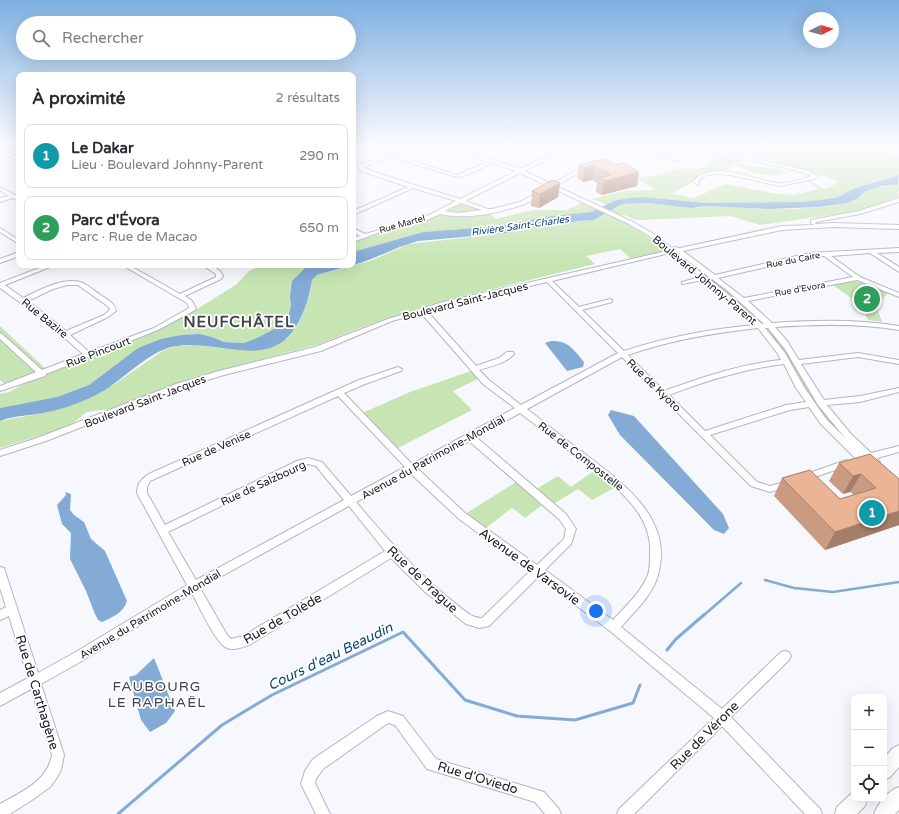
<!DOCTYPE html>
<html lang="fr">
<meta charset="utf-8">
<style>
body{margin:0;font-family:"Varela Round",sans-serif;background:#f7f7f7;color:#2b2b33}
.controls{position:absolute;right:12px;bottom:12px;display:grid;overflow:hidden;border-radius:8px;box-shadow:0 4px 16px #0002}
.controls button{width:36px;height:36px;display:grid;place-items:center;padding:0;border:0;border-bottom:1px solid #e1e1e2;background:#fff;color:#2b2b33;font:20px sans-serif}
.compass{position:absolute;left:803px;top:12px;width:36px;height:36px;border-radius:50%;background:#fff;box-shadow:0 4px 16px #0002;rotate:85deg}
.you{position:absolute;left:596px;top:611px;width:14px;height:14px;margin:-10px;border:3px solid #fff;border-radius:50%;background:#1a73e8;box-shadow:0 0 0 6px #1a73e833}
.badge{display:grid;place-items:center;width:26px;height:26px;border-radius:50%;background:#db2777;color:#fff;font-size:13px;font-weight:700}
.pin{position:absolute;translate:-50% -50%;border:2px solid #fff;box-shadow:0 1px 4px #0006}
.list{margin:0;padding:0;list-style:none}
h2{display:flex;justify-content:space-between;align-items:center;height:52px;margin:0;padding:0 16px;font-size:17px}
h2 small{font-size:13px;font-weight:400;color:#7c7c81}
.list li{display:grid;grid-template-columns:26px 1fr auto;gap:12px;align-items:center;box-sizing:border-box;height:64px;margin:0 8px 8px;padding:0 8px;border:1px solid #e1e1e2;border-radius:8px}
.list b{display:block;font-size:15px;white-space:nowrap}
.list p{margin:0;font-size:13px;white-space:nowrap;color:#7c7c81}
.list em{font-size:13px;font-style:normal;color:#7c7c81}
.icon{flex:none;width:22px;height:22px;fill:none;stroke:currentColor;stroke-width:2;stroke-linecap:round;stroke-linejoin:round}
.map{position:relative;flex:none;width:899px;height:814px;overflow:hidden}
.search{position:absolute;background:#fff;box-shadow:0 4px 16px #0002;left:16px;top:16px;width:340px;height:44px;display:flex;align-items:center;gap:10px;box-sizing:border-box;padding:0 14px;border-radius:22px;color:#7c7c81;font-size:15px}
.panel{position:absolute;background:#fff;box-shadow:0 4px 16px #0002;left:16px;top:72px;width:340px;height:196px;border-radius:8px}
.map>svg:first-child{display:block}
</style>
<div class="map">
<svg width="899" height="814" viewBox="0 0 899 814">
<rect width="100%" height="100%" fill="#f7f7fe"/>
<g fill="#c7e5b3">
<path d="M710,147h38l1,2 20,3 -2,-5h116l16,9v19l-44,13 -11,8 -17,4 -52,4 -70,-1 -61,-6 -28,3 -9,5 -14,-6 31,-8 32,-1 -20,-12 17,-2 21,-6 15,-2 7,1 10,-2 -1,-3c5,-2 10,-5 16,-5 7,-1 12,3 18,4 16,4 31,4 47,9 -15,9 -37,-1 -52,-7 -5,7 -28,8 -38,12l-1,4 -24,13 23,4 31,-14 47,9 21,2 26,-6 -16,-10c17,2 17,18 36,2l-59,-17 -6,-2 -3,-4 -25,-6 -4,4 -16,-2 4,-2z"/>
<path d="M899,185v6l-2,1 2,4 -23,9 -24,7 -92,13 -30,-9 -89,4h-6l-10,-5 -13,1 28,15 26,20 -36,7 -10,-9 -34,7 9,8 -163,40 -61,20 -55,21 -125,33 -75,30 -29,4 -19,15 -68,21v-27l49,-9 30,-9 34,-18 51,-35 13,-4 18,-1 42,5 50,-11c15,-18 22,-36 25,-59l5,-5 53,-14 39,-17 100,-11 30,-9 22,1 15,-4 18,-1 28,-16 26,-1 51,5 6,-2c46,2 95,7 140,-3 8,-2 12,-7 19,-11 10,-6 24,-5 35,-7z"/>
<polygon points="461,201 486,210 496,219 533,210 567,210 582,202 597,210 584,214 544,217 501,226 423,232 353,252 355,251 353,250 353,240 391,227 418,221"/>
<polygon points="681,254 737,298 759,321 679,255"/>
<polygon points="262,265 313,265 305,268 290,297 291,305 287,322 259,337 244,343 224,342 212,337 200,334 181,335 138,348 89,385 57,397 0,408 0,394 9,392 42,374 8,387 0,380 0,326 48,371 155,331 194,311 237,284 249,271"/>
<polygon points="855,281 888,293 876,305 882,322 868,320 861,305 833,285"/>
<polygon points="769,331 779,340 851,442 840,436 816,408"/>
<polygon points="471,371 477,377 482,377 453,391 472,410 394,450 360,414 410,392"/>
<polygon points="598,468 616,487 592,500 578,489 550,506 546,502 525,518 512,508 482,531 462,516 519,480 533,491 558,476 571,487"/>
</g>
<g fill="#83abd6">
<path d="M899,175l-1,10 -17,1 -17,6 -6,6 -11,5 -28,4 -50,2 -64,-3 -13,2 -44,-5 -26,1 -28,16 -18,1 -15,4 -22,-1 -30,9 -91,8c-23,6 -42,18 -65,24v-13l70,-20 78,-6 43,-9 47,-5 25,-12 13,-2 15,-1 61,6 98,-1 33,-4 19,-10z"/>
<path d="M313,265h39l-35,10 -5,5c-3,18 -7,32 -17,48 -29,46 -88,5 -130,21 -25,10 -45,34 -69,46 -14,7 -32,14 -48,17 -16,4 -33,3 -48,9v-13l57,-11 32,-12 49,-37 23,-9 20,-4 19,-1 12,3 12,5 20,1 15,-6 28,-15 4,-17 -1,-8 2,-16 13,-13z"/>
<path d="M551,341c18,0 21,7 33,21l-1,5 -16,4 -22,-28z"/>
<polygon points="611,410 634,416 723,514 729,528 724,534 714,530 620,435 608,415"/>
<path d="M65,492l6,2 -1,16 4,5 10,7 7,17 14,12 22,50c-4,12 -14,16 -25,21l-4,-2 -3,-6 -9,-23 -16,-32 1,-26 -9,-9 -5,-19 9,-10z"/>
<polygon points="154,658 175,711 166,723 150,732 141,720 129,677 136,675"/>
</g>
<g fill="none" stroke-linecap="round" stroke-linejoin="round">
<g stroke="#83abd6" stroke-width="2.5">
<polyline points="765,580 794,588 833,592 899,582"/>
<polyline points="704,615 741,583"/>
</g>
<g stroke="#83abd6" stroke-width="3">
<polyline points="667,650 676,639 705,614"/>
<polyline points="118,814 222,725 272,695 403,632 465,700 517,716 575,720 633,703 640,685"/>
</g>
<defs>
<g id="minor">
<polygon points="353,147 359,147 353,150"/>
<path d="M448,147h7l41,13 24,9 44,-22h6l-46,24 28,13 65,-37h6l-67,39 77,36 19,11 21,16 1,-2 6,1 102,-22 32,-1 -3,-2v-3l48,-9 40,-13v4l-39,12 -44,8 -1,2 19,-1 65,2v4l-65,-2 -52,3 -99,21 32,24 95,-22 89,-5v4l-22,1 22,14v5l-29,-19 -39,3 29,21 39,16v4l-42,-17 -109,21 24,22c43,-3 84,-4 127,3v4c-41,-7 -82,-6 -124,-3l12,14 12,19 59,-7 41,7v4l-41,-7 -57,7 23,36 36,-4 39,-8v4l-39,10 -33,3 24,29 20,19 28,-7v6l-22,6 3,4 -1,2h-6l-5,-4 2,4 -1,2h-6l-43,-43 -11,-16 -19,3 -80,25 47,47 13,4 18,-5 3,1 2,2 -2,2 -21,6 -19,-6 -129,-129 -95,52c19,15 38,30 58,45 38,29 89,65 73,121 -5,20 -24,37 -37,52l101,82 59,-57 4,-1 4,1 2,4 -2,4 -58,57 89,92 2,5h-17l-83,-88 -88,88h-17l2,-5 95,-91 -104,-87 -72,-54 -49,49 -10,2 -13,-4 -41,-32 -34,-34 -140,86c-7,3 -17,7 -24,4 -11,-4 -29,-44 -35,-55l-110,68 -41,23 23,71 -3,15 -5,9 -6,8 -18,13 -22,14h-10v-10c21,-12 47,-22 52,-49l-21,-66 -31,17v-13l28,-15 -19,-62 -9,4v-10l6,-3 -6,-19v-21l4,1 1,3 33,102 36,-20 113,-68 -50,-92c0,-10 6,-16 14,-20l208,-93 39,-13 4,2 -1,2 -36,13 -21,9 68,71 103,-56 -32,-24 -62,-71 -29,8 -71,30 -97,24 -42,13 -136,53 -46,15v-6l40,-13 136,-53 43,-13 96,-24 73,-28 55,-17 224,-51 -19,-16 -19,-11 -77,-36c-9,5 -19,13 -30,17 -24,8 -56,15 -82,9l-13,6 -47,12 -27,10v-4l7,-2 -7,-4v-4l12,6 58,-16 33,-17 -43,-13 -60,27v-4l55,-24 -47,-16 -3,-4v-1l33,-12 66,21 31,-13zM391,157l66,20 7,-1 29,-13 23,8 -56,28 -80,-25 -17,-7zM520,173l28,13 -28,16 -28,7h-4l-23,-8zM461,203l21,7 -24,3 -14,-2zM676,252l52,39 36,33h-2l-26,-23zM670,253l30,24 -18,5v2l21,-4 29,23 23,22c-45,4 -88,12 -131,26l-42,-41 30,-8v-2l-2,-1 -31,8 -27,-26zM824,256l29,21 -109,21 -26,-20 92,-21zM547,282l71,71 -97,52 -32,-25 -10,-10c12,-4 26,-6 35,-16l-1,-2h-6l-8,6 -23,8 -49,-55 18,-5zM758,328l20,26 3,6c-40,4 -78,17 -117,31l-36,-36c42,-15 85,-22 130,-27zM765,328h3l17,21 33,56 28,34 -20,-20 -22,-32 -19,-34zM784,364l12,24 10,14 -20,3 -81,26 -36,-36c37,-14 74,-26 115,-31zM338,396l67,71 -54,29 -29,-34 -14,-4 -11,3 -132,64 -18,-32v-6l3,-6zM520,413c20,15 39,30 58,45 32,24 76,53 72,98 0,7 0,15 -3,21 -7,16 -22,30 -34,43l-68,-50 26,-26 5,-15 -10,-15 -90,-77zM469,441l91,79 6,9 -2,10 -27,26 -72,-52 -47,-44zM308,464l8,2 28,34 -148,80 -28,-48 135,-66zM410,473l49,46 71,52 -48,47c-10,1 -19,-9 -26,-14 -39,-31 -68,-64 -100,-102zM349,506l36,45 -142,85 -12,3 -4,-4 -27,-47z"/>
<polygon points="525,147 531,147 527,149"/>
<path d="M624,147h9l43,11 19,-11h4l-3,3 30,8 31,1 52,12 8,5 -3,3 -34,7 -49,-11 -14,-1 -11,1 -8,6 1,3 -2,1 -4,-4c23,-22 59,-1 85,2 8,1 26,-4 34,-7l-7,-3 -48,-12 -31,-1 -33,-8 -16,9z"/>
<polygon points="0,148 19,158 19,161 0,151"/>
<polygon points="0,187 19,197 19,201 13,198 0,202 0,198 9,196 0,190"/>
<polygon points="0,228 19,240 19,244 0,232"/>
<polygon points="19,252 19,256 0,263 0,259"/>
<path d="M47,265h8l-50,20 18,13c17,-8 39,-21 57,-16 8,2 15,10 22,14 6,4 13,7 14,15l-8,6 -38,18 19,17 65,-24 35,-20 -2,-5 -65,-38h7l51,29 36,-17v-3l-14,-9c8,0 18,3 21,11l-2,3 -36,17 7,5 4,8 -1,1 -37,20 -112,44 -1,2 -45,15v-5l36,-14 -36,-33v-6l2,1 40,36 41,-16 -40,-35 -43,-31v-5zM67,285h11l31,22 1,3 -6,5 -38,16 -38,-30 25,-12z"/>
<polygon points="846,460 849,461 850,463 849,465 804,481 801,480 800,478 801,476"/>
<polygon points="388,711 403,716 436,759 544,792 559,809 561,814 545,814 535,802 427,769 395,725 388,723 323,769 316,779 315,783 330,814 316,814 301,784 305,771 313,759 377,716"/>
</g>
<g id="highway">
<polygon points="899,745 899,767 890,777 884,780 884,758 893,748"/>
<path d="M899,787v23l-4,4h-21c4,-11 14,-23 25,-27z"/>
<polygon points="854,791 854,799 867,799 865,806 857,814 835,814 837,807"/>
</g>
</defs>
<use href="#minor" stroke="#b5b5c0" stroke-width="2"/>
<use href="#highway" stroke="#b5b5c0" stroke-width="2"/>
<use href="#minor" fill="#fff" fill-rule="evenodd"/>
<use href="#highway" fill="#fff" fill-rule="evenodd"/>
</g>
<g fill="#ca9b80">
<polygon points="605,159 637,186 602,195 596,192 597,183 592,180 583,182 577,178 579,165"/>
<polygon points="560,183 558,197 539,208 531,206 532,191"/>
<polygon points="839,463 899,479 899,525 825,550 774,496 782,478 840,499 854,495 850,492 843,494 829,481"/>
</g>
<g fill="#a47e68">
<polygon points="594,166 592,180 583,182 585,168"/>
<polygon points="639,172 637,186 602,195 605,181"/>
<polygon points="560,183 558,197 539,208 540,194"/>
<polygon points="861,474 850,492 843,494 853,476"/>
<polygon points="899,511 899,525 825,550 835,532"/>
</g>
<g fill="#ebb495" stroke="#a47e68">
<polygon points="605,159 616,165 624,163 639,172 605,181 598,178 611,175 594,166 585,168 579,165"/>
<polygon points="552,180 560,183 540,194 532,191"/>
<polygon points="870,454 899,479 899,511 835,532 782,478 810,470 840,499 876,488 861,474 853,476 839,463"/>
</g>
<linearGradient id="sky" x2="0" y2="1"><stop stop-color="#7fb0e1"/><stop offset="0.56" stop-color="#fbfbff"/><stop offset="1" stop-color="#fbfbff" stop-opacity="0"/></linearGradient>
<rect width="899" height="261" fill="url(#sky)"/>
<g text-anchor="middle" stroke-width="3.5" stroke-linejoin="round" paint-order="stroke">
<g font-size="9" fill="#1a1a1e" stroke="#fff">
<text transform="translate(402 224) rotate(-16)" y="3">Rue Martel</text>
<text transform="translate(793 260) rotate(-11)" y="3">Rue du Caire</text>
<text transform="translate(800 289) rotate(-10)" y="3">Rue d'Evora</text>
</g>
<g font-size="10" font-style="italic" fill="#06457a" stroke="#fff">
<text transform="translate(520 225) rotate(-8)" y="4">Rivière Saint-Charles</text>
</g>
<g font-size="11" fill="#1a1a1e" stroke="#fff">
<text transform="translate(705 280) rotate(40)" y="4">Boulevard Johnny-Parent</text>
<text transform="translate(465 301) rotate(-14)" y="4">Boulevard Saint-Jacques</text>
<text transform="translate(45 318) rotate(39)" y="4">Rue Bazire</text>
<text transform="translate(98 352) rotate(-21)" y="4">Rue Pincourt</text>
<text transform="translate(654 385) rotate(44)" y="4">Rue de Kyoto</text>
<text transform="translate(145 401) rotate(-21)" y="4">Boulevard Saint-Jacques</text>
<text transform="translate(216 448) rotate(-24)" y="4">Rue de Venise</text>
<text transform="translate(581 456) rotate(38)" y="4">Rue de Compostelle</text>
<text transform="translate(433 457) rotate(-29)" y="4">Avenue du Patrimoine-Mondial</text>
<text transform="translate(263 483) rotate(-25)" y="4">Rue de Salzbourg</text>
<text transform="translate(150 614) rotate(-31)" y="4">Avenue du Patrimoine-Mondial</text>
</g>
<g font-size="13" fill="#1a1a1e" stroke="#fff">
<text transform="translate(530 566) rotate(36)" y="5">Avenue de Varsovie</text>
<text transform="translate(423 579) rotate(43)" y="5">Rue de Prague</text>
<text transform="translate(282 618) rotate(-30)" y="5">Rue de Tolède</text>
<text transform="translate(38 692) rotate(73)" y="5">Rue de Carthagène</text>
<text transform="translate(704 735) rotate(-45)" y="5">Rue de Vérone</text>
<text transform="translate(478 777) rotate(17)" y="5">Rue d'Oviedo</text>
</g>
<g font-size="14" font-style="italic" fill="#06457a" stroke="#fff">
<text transform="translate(330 656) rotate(-26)" y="5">Cours d'eau Beaudin</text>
</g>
<g font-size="14" letter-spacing="1" fill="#42424b" stroke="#fff">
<text x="157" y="691">FAUBOURG<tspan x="157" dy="16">LE RAPHAËL</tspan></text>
</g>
<g font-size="15" font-weight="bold" letter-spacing="1" fill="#42424b" stroke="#fff">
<text x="239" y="327">NEUFCHÂTEL</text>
</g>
</g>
</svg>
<div class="controls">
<button>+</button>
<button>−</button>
<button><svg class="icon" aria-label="locate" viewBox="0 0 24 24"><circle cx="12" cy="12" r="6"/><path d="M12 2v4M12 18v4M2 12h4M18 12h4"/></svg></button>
</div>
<svg class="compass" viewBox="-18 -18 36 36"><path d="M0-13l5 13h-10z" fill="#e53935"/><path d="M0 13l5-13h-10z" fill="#7c7c81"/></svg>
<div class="you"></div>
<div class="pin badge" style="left:872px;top:513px;background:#0f9aa8">1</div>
<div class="pin badge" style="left:867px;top:299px;background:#2e9e5b">2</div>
<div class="search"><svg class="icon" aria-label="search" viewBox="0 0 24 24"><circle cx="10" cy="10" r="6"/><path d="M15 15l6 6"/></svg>Rechercher</div>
<section class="panel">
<h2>À proximité<small>2 résultats</small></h2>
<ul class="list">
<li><span class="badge" style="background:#0f9aa8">1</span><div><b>Le Dakar</b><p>Lieu · Boulevard Johnny-Parent</p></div><em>290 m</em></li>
<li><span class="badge" style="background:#2e9e5b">2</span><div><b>Parc d'Évora</b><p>Parc · Rue de Macao</p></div><em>650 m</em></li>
</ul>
</section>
</div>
